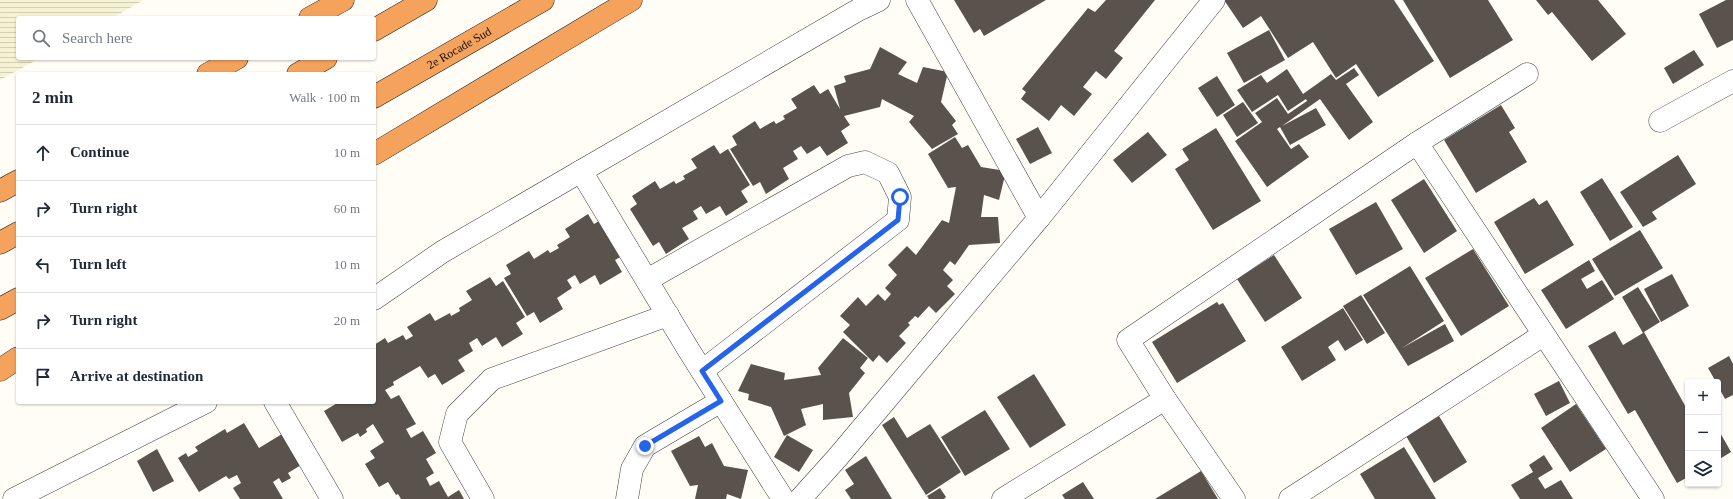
<!DOCTYPE html>
<meta charset="utf-8">
<style>
body{margin:0;font-family:Georgia,serif;background:#f6f6f7;color:#1f2937}
.controls{position:absolute;right:12px;bottom:12px;display:grid;overflow:hidden;border-radius:4px;box-shadow:0 1px 3px #0004}
.controls button{width:36px;height:36px;display:grid;place-items:center;padding:0;border:0;border-bottom:1px solid #e0e1e3;background:#fff;color:#1f2937;font:20px sans-serif}
.stop{position:absolute;width:12px;height:12px;margin:-9px;border:3px solid #2563eb;border-radius:50%;background:#fff}
.stop.end{background:#2563eb;border-color:#fff;box-shadow:0 1px 4px #0008}
.list{margin:0;padding:0;list-style:none}
h2{display:flex;justify-content:space-between;align-items:center;height:52px;margin:0;padding:0 16px;font-size:17px}
h2 small{font-size:13px;font-weight:400;color:#747a83}
.list li{display:grid;grid-template-columns:26px 1fr auto;gap:12px;align-items:center;box-sizing:border-box;height:56px;padding:0 16px;border-top:1px solid #e0e1e3}
.list b{display:block;font-size:15px;white-space:nowrap}
.list em{font-size:13px;font-style:normal;color:#747a83}
.icon{flex:none;width:22px;height:22px;fill:none;stroke:currentColor;stroke-width:2;stroke-linecap:round;stroke-linejoin:round}
.map{position:relative;flex:none;width:1733px;height:499px;overflow:hidden}
.search{position:absolute;background:#fff;box-shadow:0 1px 3px #0004;left:16px;top:16px;width:360px;height:44px;display:flex;align-items:center;gap:10px;box-sizing:border-box;padding:0 14px;border-radius:4px;color:#747a83;font-size:15px}
.panel{position:absolute;background:#fff;box-shadow:0 1px 3px #0004;left:16px;top:72px;width:360px;height:332px;border-radius:4px}
.map>svg:first-child{display:block}
</style>
<div class="map">
<svg width="1733" height="499" viewBox="0 0 1733 499">
<defs>
<pattern id="farmland-rules" width="6" height="5" patternUnits="userSpaceOnUse"><rect width="6" height="5" fill="#f6f3d4"/><path d="M0 2.5h6" fill="none" stroke="#d2cfb5"/></pattern>
</defs>
<rect width="100%" height="100%" fill="#fffdf5"/>
<polygon fill="url(#farmland-rules)" points="0,0 144,0 112,18 18,18 18,58 40,58 0,80"/>
<g fill="#5a524d">
<polygon points="954,0 1046,0 984,36 980,29 974,33"/>
<polygon points="1106,0 1155,0 1114,51 1123,58 1106,79 1096,71 1083,87 1092,94 1074,116 1061,105 1049,121 1021,99 1026,92 1022,89 1088,8 1095,12"/>
<polygon points="1224,0 1394,0 1434,61 1378,97 1356,64 1336,78 1313,42 1288,58 1261,16 1243,28"/>
<polygon points="1403,0 1488,0 1513,40 1450,78"/>
<polygon points="1536,0 1598,0 1626,34 1592,61 1552,12 1548,15"/>
<polygon points="1726,0 1733,0 1733,40 1717,48 1699,14"/>
<polygon points="1269,30 1285,60 1244,83 1227,53"/>
<polygon points="880,47 907,62 898,74 917,83 923,67 948,72 941,102 956,121 952,125 958,134 932,149 909,122 914,116 882,99 880,107 844,116 850,125 841,131 848,143 827,156 820,146 807,154 801,146 793,151 798,159 783,168 789,179 766,194 760,182 753,186 730,149 737,145 732,136 755,121 760,129 774,121 776,124 785,119 783,116 797,108 791,99 814,85 820,94 828,89 840,109 834,86 846,82 844,76 870,69"/>
<polygon points="1694,50 1704,65 1673,84 1664,68"/>
<polygon points="1354,68 1359,75 1346,84 1373,122 1349,140 1320,99 1282,126 1316,108 1326,125 1290,145 1280,127 1277,129 1291,149 1299,144 1309,157 1267,187 1235,141 1262,122 1255,113 1277,98 1288,114 1307,101 1306,99 1288,111 1278,95 1252,112 1237,90 1261,75 1267,83 1287,69 1303,94 1331,74 1336,80"/>
<polygon points="1217,76 1235,105 1217,117 1198,88"/>
<polygon points="1243,102 1258,123 1237,137 1223,115"/>
<polygon points="1501,105 1515,128 1509,132 1527,162 1476,193 1444,140"/>
<polygon points="1038,127 1052,153 1030,164 1016,139"/>
<polygon points="1216,128 1261,201 1213,230 1175,169 1189,160 1182,149"/>
<polygon points="1148,132 1167,155 1132,183 1113,160"/>
<polygon points="955,137 962,148 968,145 981,167 1006,171 999,200 984,195 981,217 998,217 1000,243 969,245 955,265 950,261 943,270 953,280 947,286 955,294 936,313 929,306 918,318 915,316 908,323 910,325 899,336 906,343 887,363 879,355 873,362 843,332 850,325 840,316 858,297 866,306 878,294 885,301 891,294 885,288 897,275 888,265 907,246 916,255 942,220 949,223 956,187 948,188 928,154"/>
<polygon points="714,145 720,154 728,149 750,185 741,191 748,202 726,216 720,206 706,214 701,206 693,211 698,219 682,228 689,239 666,254 659,242 653,246 630,209 637,204 632,196 655,181 660,189 674,181 676,184 685,179 683,176 697,168 691,159"/>
<polygon points="1678,155 1696,184 1652,212 1657,219 1643,227 1620,192"/>
<polygon points="1602,178 1633,227 1610,241 1580,192"/>
<polygon points="1424,179 1457,231 1424,253 1391,200"/>
<polygon points="1534,198 1539,205 1547,200 1574,245 1525,274 1494,222"/>
<polygon points="1376,202 1403,249 1356,275 1329,229"/>
<polygon points="588,214 594,224 602,219 624,255 615,260 622,272 600,285 595,275 580,284 575,275 567,280 572,288 557,298 563,309 540,323 534,312 527,316 504,278 511,274 506,265 529,251 534,259 548,250 550,253 559,248 557,245 570,237 565,229"/>
<polygon points="1640,230 1663,268 1615,296 1592,259"/>
<polygon points="1473,249 1509,306 1461,336 1425,278"/>
<polygon points="1274,255 1302,298 1265,322 1237,279"/>
<polygon points="1589,260 1595,271 1581,279 1587,289 1602,280 1614,299 1566,329 1541,290"/>
<polygon points="1410,266 1444,321 1402,348 1445,324 1454,341 1408,366 1363,295"/>
<polygon points="1672,274 1689,306 1661,322 1644,289"/>
<polygon points="490,277 496,286 503,281 525,317 516,323 523,334 502,347 496,337 482,346 477,338 469,343 473,351 458,360 465,371 442,385 435,374 428,378 420,366 393,382 394,385 385,390 391,399 399,395 416,424 406,429 411,438 423,431 436,453 426,459 434,473 426,478 430,486 439,481 448,497 459,490 464,499 401,499 398,494 396,495 388,482 379,487 365,464 375,458 370,451 384,442 373,424 366,429 367,432 360,437 358,433 342,442 324,411 339,402 374,402 374,345 385,338 388,343 403,335 406,340 413,336 407,327 430,313 435,321 450,313 451,316 460,311 459,308 472,300 466,291"/>
<polygon points="1638,287 1660,322 1644,332 1688,411 1688,477 1677,483 1635,410 1628,414 1588,346 1615,331 1623,345 1643,333 1622,297"/>
<polygon points="1361,295 1385,333 1367,344 1343,306"/>
<polygon points="1217,302 1219,305 1223,303 1246,341 1177,383 1152,342"/>
<polygon points="1343,308 1363,340 1345,351 1338,340 1328,347 1336,360 1302,381 1281,347"/>
<polygon points="843,338 868,358 860,368 865,373 849,393 853,417 823,420 823,404 801,409 806,425 784,436 771,407 748,400 749,394 738,391 751,364 785,373 784,380 821,375 818,368"/>
<polygon points="1729,356 1733,364 1733,395 1725,399 1718,386 1718,382 1716,382 1708,368"/>
<polygon points="1034,374 1066,425 1030,448 997,397"/>
<polygon points="1559,381 1570,403 1546,416 1534,394"/>
<polygon points="1576,404 1606,449 1570,472 1541,428"/>
<polygon points="985,410 1010,449 965,476 941,437"/>
<polygon points="1439,416 1467,462 1434,483 1406,436"/>
<polygon points="894,417 907,438 930,424 961,472 926,495 882,425"/>
<polygon points="244,423 259,448 282,434 301,465 288,473 291,478 282,483 279,478 273,482 283,499 240,499 233,488 241,483 237,475 229,479 226,476 199,492 178,458 186,453 188,457 198,451 195,447 225,429 227,433"/>
<polygon points="1718,429 1731,452 1718,460"/>
<polygon points="787,435 813,450 799,472 774,457"/>
<polygon points="699,436 705,447 712,443 724,466 748,470 741,499 727,494 726,499 695,499 698,485 690,486 671,451"/>
<polygon points="1404,447 1436,499 1375,499 1360,474"/>
<polygon points="157,449 174,481 153,492 137,461"/>
<polygon points="1544,455 1553,469 1538,478 1545,489 1561,480 1573,499 1520,499 1511,485 1533,472 1529,465"/>
<polygon points="866,456 892,499 851,499 845,490 854,484 845,470"/>
<polygon points="1201,471 1218,499 1155,499"/>
<polygon points="1083,482 1094,499 1065,499 1062,495"/>
<polygon points="940,488 946,497 944,499 929,499 927,496"/>
</g>
<g fill="none" stroke-linecap="round" stroke-linejoin="round">
<defs>
<g id="minor">
<polyline points="917,0 1039,218"/>
<polyline points="1660,121 1733,81"/>
<polyline points="1417,143 1653,499"/>
<polyline points="581,171 688,349 783,499"/>
<polyline points="647,280 848,166 865,162 888,173 900,197 898,220 702,371"/>
<polyline points="374,299 442,252 858,10 879,0"/>
<polyline points="1165,399 1128,340 1417,143 1527,74"/>
<polyline points="275,402 332,499"/>
<polyline points="14,499 206,402"/>
<polyline points="483,499 450,442 457,414 492,379 668,315"/>
<polyline points="627,499 632,469 645,446 721,401"/>
<polyline points="800,499 837,458 1039,218 1214,0"/>
<polyline points="1003,499 1165,399 1234,499"/>
<polyline points="1290,499 1543,335"/>
</g>
<g id="motorway">
<polyline points="310,18 343,0"/>
<polyline points="374,30 426,0"/>
<polyline points="208,74 237,58"/>
<polyline points="298,74 326,58"/>
<path id="s1" d="M374,97l169,-97"/>
<polyline points="374,154 631,0"/>
<polyline points="0,191 18,181"/>
<polyline points="0,243 18,233"/>
<polyline points="0,309 18,299"/>
<polyline points="0,370 18,358"/>
</g>
</defs>
<use href="#minor" stroke="#444" stroke-width="23"/>
<use href="#motorway" stroke="#222" stroke-width="23"/>
<use href="#minor" stroke="#fff" stroke-width="22"/>
<use href="#motorway" stroke="#f5a25d" stroke-width="22"/>
</g>
<g fill="none" stroke-linecap="round" stroke-linejoin="round">
<polyline stroke="#2563eb" stroke-width="5" points="645,446 721,401 702,371 898,220 900,197"/>
</g>
<g text-anchor="middle" stroke-width="4" stroke-linejoin="round" paint-order="stroke">
<g font-size="12" fill="#111" stroke="#fff">
<text dy="4" stroke="none"><textPath href="#s1" startOffset="98">2e Rocade Sud</textPath></text>
</g>
</g>
</svg>
<div class="controls">
<button>+</button>
<button>−</button>
<button><svg class="icon" aria-label="layers" viewBox="0 0 24 24"><path d="M12 4l9 5-9 5-9-5zM3 14l9 5 9-5"/></svg></button>
</div>
<div class="stop" style="left:900px;top:197px"></div>
<div class="stop end" style="left:645px;top:446px"></div>
<div class="search"><svg class="icon" aria-label="search" viewBox="0 0 24 24"><circle cx="10" cy="10" r="6"/><path d="M15 15l6 6"/></svg>Search here</div>
<section class="panel">
<h2>2 min<small>Walk · 100 m</small></h2>
<ul class="list">
<li><svg class="icon" aria-label="ahead" viewBox="0 0 24 24"><path d="M12 20V5M6 11l6-6 6 6"/></svg><div><b>Continue</b></div><em>10 m</em></li>
<li><svg class="icon" aria-label="right" viewBox="0 0 24 24"><path d="M7 20v-9h11M14 6l5 5-5 5"/></svg><div><b>Turn right</b></div><em>60 m</em></li>
<li><svg class="icon" aria-label="left" viewBox="0 0 24 24"><path d="M17 20v-9H6M10 6l-5 5 5 5"/></svg><div><b>Turn left</b></div><em>10 m</em></li>
<li><svg class="icon" aria-label="right" viewBox="0 0 24 24"><path d="M7 20v-9h11M14 6l5 5-5 5"/></svg><div><b>Turn right</b></div><em>20 m</em></li>
<li><svg class="icon" aria-label="arrive" viewBox="0 0 24 24"><path d="M6 21V4h12l-3 4 3 4H6"/></svg><div><b>Arrive at destination</b></div></li>
</ul>
</section>
</div>
